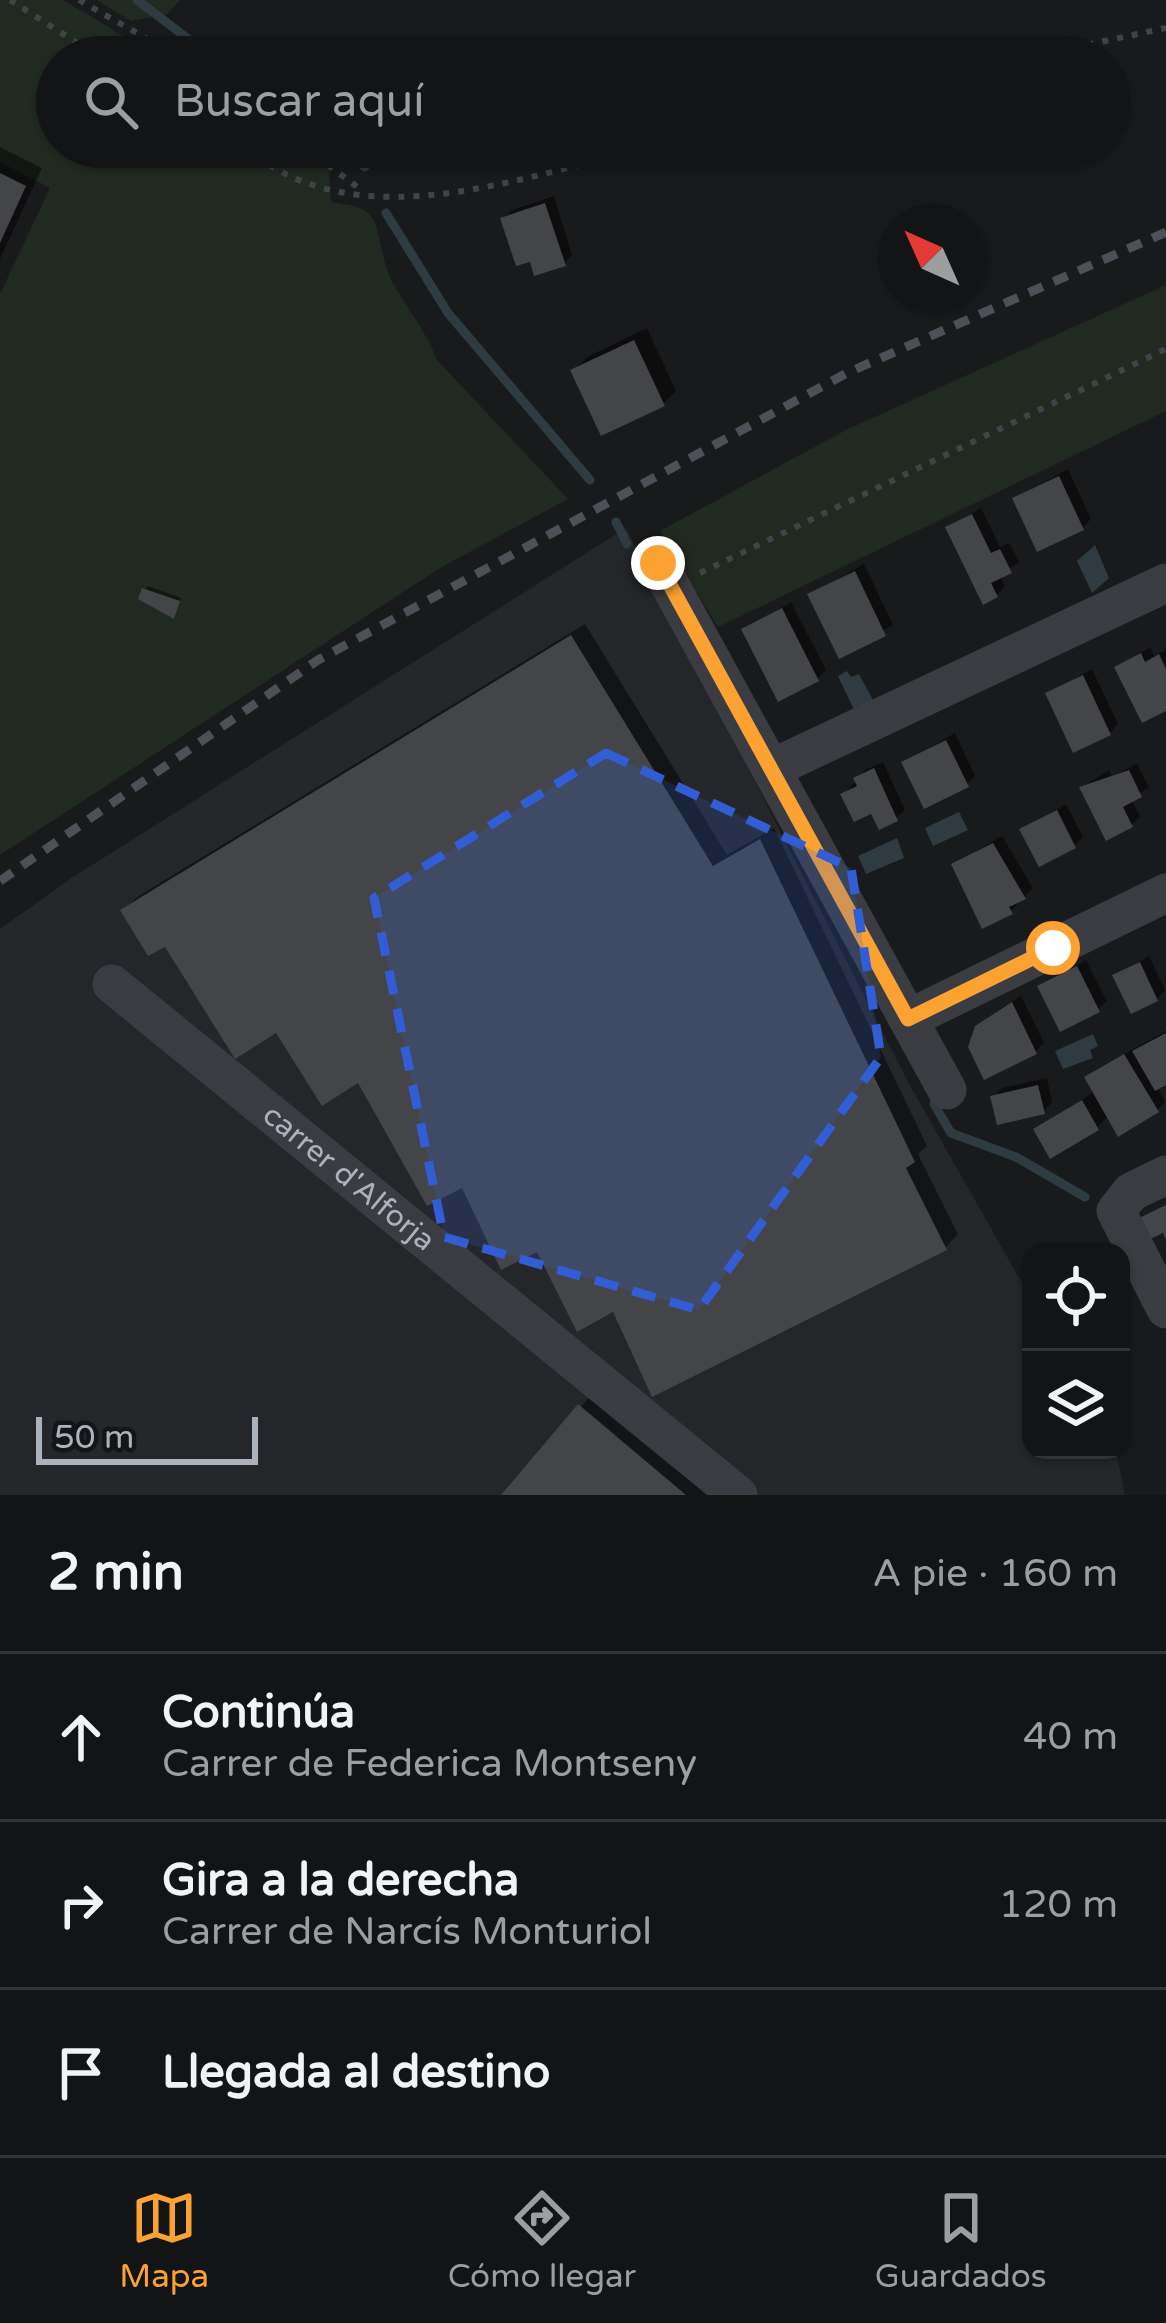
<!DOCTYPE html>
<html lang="es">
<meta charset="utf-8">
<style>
body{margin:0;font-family:"Varela Round",sans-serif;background:#1c1d1e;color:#f1f3f6}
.controls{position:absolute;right:36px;bottom:36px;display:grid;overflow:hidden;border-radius:24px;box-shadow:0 3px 9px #0004}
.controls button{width:108px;height:108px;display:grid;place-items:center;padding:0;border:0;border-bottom:3px solid #323334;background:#131415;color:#f1f3f6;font:60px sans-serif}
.compass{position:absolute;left:878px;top:204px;width:108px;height:108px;border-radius:50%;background:#131415;box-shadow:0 3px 9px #0004;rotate:315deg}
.scale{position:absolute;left:36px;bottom:30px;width:222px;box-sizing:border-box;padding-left:12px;border:6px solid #abb2bc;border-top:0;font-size:33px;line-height:42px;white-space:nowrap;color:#abb2bc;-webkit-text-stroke:9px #141517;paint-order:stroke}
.stop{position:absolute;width:36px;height:36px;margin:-27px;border:9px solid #fba233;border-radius:50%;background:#fff}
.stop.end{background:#fba233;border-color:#fff;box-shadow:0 3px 12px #0008}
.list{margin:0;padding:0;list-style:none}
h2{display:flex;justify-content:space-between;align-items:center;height:156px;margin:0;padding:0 48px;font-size:51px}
h2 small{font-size:39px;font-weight:400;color:#9d9ea0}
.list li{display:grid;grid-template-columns:78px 1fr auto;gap:36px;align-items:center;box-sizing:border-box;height:168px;padding:0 48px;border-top:3px solid #323334}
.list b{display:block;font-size:45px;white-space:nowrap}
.list p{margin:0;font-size:39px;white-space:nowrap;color:#9d9ea0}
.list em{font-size:39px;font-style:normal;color:#9d9ea0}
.icon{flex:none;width:66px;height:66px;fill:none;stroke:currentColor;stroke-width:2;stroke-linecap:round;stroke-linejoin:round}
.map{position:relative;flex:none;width:1166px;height:1495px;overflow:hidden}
.search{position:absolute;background:#131415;box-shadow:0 3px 9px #0004;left:36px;right:36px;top:36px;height:132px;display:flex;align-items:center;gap:30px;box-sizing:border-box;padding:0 42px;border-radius:66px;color:#9d9ea0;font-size:45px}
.sheet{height:660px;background:#131415}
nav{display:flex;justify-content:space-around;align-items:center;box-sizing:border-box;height:168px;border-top:3px solid #323334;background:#131415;font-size:33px;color:#9d9ea0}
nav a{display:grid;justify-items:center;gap:6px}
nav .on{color:#fba233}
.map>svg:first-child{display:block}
</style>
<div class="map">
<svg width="1166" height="1495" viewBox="0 0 1166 1495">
<rect width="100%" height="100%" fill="#191a1c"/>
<polygon fill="#252629" points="626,528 908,1082 1031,1299 1031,1450 1116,1450 1125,1495 0,1495 0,929 70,879"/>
<g fill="#212a21">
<path d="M0,0h63l96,57h-102v90h241l31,19 2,36c15,3 36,3 43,19 8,19 7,41 20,64 15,26 32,46 43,75l131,139 -128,69 -440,287v-561l50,-106 -50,-26z"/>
<polygon points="97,0 180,0 167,14 131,21"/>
<polygon points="1166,285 1166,411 718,627 660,531 846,430"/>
</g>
<g fill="#2e3b41">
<polygon points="1095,545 1109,578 1092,593 1077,561"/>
<polygon points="847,671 851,677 859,674 873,700 854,710 838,676"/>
<polygon points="959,812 968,830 933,846 925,828"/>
<polygon points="897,838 904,858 866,874 858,856"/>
<polygon points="1093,1034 1098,1046 1090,1050 1093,1058 1063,1069 1055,1051"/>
</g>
<g fill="#0007">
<polygon points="0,147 42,168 0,259"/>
<polygon points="554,196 572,255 564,264 532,258 503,219 512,210"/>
<polygon points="647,328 676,391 663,404 574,370 587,357"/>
<polygon points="1068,469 1091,519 1083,527 1016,498"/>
<polygon points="981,508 1000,547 1009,543 1019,562 1000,576 1005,586 997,595 948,528"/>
<polygon points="864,564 893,625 840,655 811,594"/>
<polygon points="148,586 181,598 176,612 145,589"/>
<polygon points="791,602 826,670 817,679 745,630"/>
<polygon points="585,624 727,855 774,828 927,1146 918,1154 958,1234 945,1248 614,1308 463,1184 359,1078 277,1029 124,910 137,897"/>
<polygon points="1150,647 1154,656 1166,649 1166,707 1117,668"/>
<polygon points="1092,669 1118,724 1110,733 1048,694"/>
<polygon points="955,733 975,776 967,784 904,762"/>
<polygon points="883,762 905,810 896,818 844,795 865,770"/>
<polygon points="1137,764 1149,787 1131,799 1140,817 1131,825 1082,787 1109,770 1112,776"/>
<polygon points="1066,804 1083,837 1074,846 1023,830"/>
<polygon points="1002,836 1033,888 1011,911 954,864"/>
<polygon points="1149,956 1165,990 1157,999 1116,976"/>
<polygon points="1086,960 1107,1001 1098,1009 1040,987"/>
<polygon points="1021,996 1044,1043 1035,1052 987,1018"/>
<polygon points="1166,1031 1166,1082 1157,1087 1165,1102 1157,1110 1109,1115 1097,1128 1036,1130 1095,1091 1087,1078 1096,1070"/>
<polygon points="1047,1078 1052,1102 1044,1111 993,1097 1002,1088"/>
<polygon points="593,1393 714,1495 504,1495"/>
</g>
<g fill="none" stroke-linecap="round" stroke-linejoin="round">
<g stroke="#2e3b41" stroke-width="9">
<polyline points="137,0 212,57"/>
<polyline points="337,147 365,167"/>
<polyline points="386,213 448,313 590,480"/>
<polyline points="616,522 627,544"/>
<polyline points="934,1104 951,1133 1016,1157 1085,1197"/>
</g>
</g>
<g fill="#434549">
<polygon points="0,173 26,186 0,243"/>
<polygon points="545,203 566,266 534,276 530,262 516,266 500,218"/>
<polygon points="634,340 665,406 601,436 570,370"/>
<polygon points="1059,476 1084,530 1037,552 1012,498"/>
<polygon points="972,514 991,553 1000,549 1012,573 991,583 998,597 983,605 945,527"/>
<polygon points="855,571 886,636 839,659 807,594"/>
<polygon points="142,588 180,601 174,619 138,599"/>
<polygon points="782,608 819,681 778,702 741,629"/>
<polygon points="571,635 713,866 760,839 915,1162 906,1168 947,1250 652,1397 613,1312 577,1332 537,1252 501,1270 462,1188 427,1206 358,1083 322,1106 276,1033 235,1059 165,947 148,956 120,910"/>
<polygon points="1141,653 1145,662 1159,654 1166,669 1166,711 1142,723 1114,667"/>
<polygon points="1083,675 1111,735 1073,753 1045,693"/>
<polygon points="946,740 969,787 924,809 901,762"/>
<polygon points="874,768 898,821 879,830 871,814 854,822 840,794 857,786 853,778"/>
<polygon points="1129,770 1142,797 1123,807 1133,827 1106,841 1079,787"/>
<polygon points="1057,810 1076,848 1039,867 1019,829"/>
<polygon points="993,843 1026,899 1009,907 1013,914 982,929 951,864"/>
<polygon points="1140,962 1158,1001 1131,1014 1112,975"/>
<polygon points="1077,966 1100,1012 1060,1032 1037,986"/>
<polygon points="1012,1002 1037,1054 984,1080 968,1047 975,1026"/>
<polygon points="1166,1033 1166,1085 1155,1091 1132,1051"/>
<polygon points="1124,1054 1159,1112 1118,1137 1084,1077"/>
<polygon points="1038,1085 1045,1114 997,1125 990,1096"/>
<polygon points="1082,1100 1099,1130 1050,1159 1033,1129"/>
<polygon points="1166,1205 1166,1240 1163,1233 1146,1241 1135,1220"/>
<polygon points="578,1404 686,1495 501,1495"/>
</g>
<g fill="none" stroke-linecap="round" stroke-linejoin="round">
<g stroke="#404348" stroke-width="6" stroke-dasharray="6 9" stroke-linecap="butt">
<polyline points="10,0 99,57"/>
<polyline points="79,0 179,57"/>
<polyline points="1029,57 1166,28"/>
<path d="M245,147c112,96 278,29 404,0"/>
<polyline points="304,147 364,192"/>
<polyline points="700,573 1166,349"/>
</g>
<g stroke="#3a3c41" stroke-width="39">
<polyline points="658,563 947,1090"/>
<polyline points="773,768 1166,583"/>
<path id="s1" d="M112,984l626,511"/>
<polyline points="908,1019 1166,893"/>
<polyline points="1166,1175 1131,1192 1116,1211 1166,1309"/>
</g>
<polyline stroke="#4d5056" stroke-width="9" stroke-dasharray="15 12" stroke-linecap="butt" points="0,881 318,660 847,373 1166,232"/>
</g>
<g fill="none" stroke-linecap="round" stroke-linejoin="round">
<polyline stroke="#fba233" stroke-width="15" points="658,563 908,1019 1053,948"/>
</g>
<path fill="#325dd4" fill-opacity="0.2" stroke="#325dd4" stroke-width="9" stroke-dasharray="24 15" stroke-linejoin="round" d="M606,753l245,115 30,189 -182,253 -255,-73 -70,-339z"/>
<g text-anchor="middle" stroke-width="9" stroke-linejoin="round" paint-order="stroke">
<g font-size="30" fill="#abb2bc" stroke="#141517">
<text dy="10" stroke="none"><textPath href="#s1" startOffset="306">carrer d'Alforja</textPath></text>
</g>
</g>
</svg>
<div class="controls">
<button><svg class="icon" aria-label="locate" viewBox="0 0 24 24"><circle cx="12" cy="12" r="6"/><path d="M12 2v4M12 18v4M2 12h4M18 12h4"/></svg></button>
<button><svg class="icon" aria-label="layers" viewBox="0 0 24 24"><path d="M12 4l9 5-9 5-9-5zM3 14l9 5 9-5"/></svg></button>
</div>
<svg class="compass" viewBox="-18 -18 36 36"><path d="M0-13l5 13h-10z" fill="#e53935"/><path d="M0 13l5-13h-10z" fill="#9d9ea0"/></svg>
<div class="scale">50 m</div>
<div class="stop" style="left:1053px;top:948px"></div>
<div class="stop end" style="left:658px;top:563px"></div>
<div class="search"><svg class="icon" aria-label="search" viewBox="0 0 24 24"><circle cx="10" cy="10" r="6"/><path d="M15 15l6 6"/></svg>Buscar aquí</div>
</div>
<section class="sheet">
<h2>2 min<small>A pie · 160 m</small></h2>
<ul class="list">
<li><svg class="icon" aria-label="ahead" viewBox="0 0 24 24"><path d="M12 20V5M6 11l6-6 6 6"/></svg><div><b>Continúa</b><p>Carrer de Federica Montseny</p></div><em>40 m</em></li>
<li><svg class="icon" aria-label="right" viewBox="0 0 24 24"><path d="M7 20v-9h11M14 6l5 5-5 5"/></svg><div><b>Gira a la derecha</b><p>Carrer de Narcís Monturiol</p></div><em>120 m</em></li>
<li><svg class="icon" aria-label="arrive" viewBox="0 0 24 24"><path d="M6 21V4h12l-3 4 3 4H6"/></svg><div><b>Llegada al destino</b></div></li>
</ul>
</section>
<nav>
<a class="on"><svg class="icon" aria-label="map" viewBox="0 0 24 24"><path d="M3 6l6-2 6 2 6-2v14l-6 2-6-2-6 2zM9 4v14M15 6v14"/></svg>Mapa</a>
<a><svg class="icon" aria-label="directions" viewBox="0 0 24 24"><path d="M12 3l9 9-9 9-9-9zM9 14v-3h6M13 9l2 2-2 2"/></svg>Cómo llegar</a>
<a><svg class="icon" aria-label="saved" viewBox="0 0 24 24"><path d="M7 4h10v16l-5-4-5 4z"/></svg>Guardados</a>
</nav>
